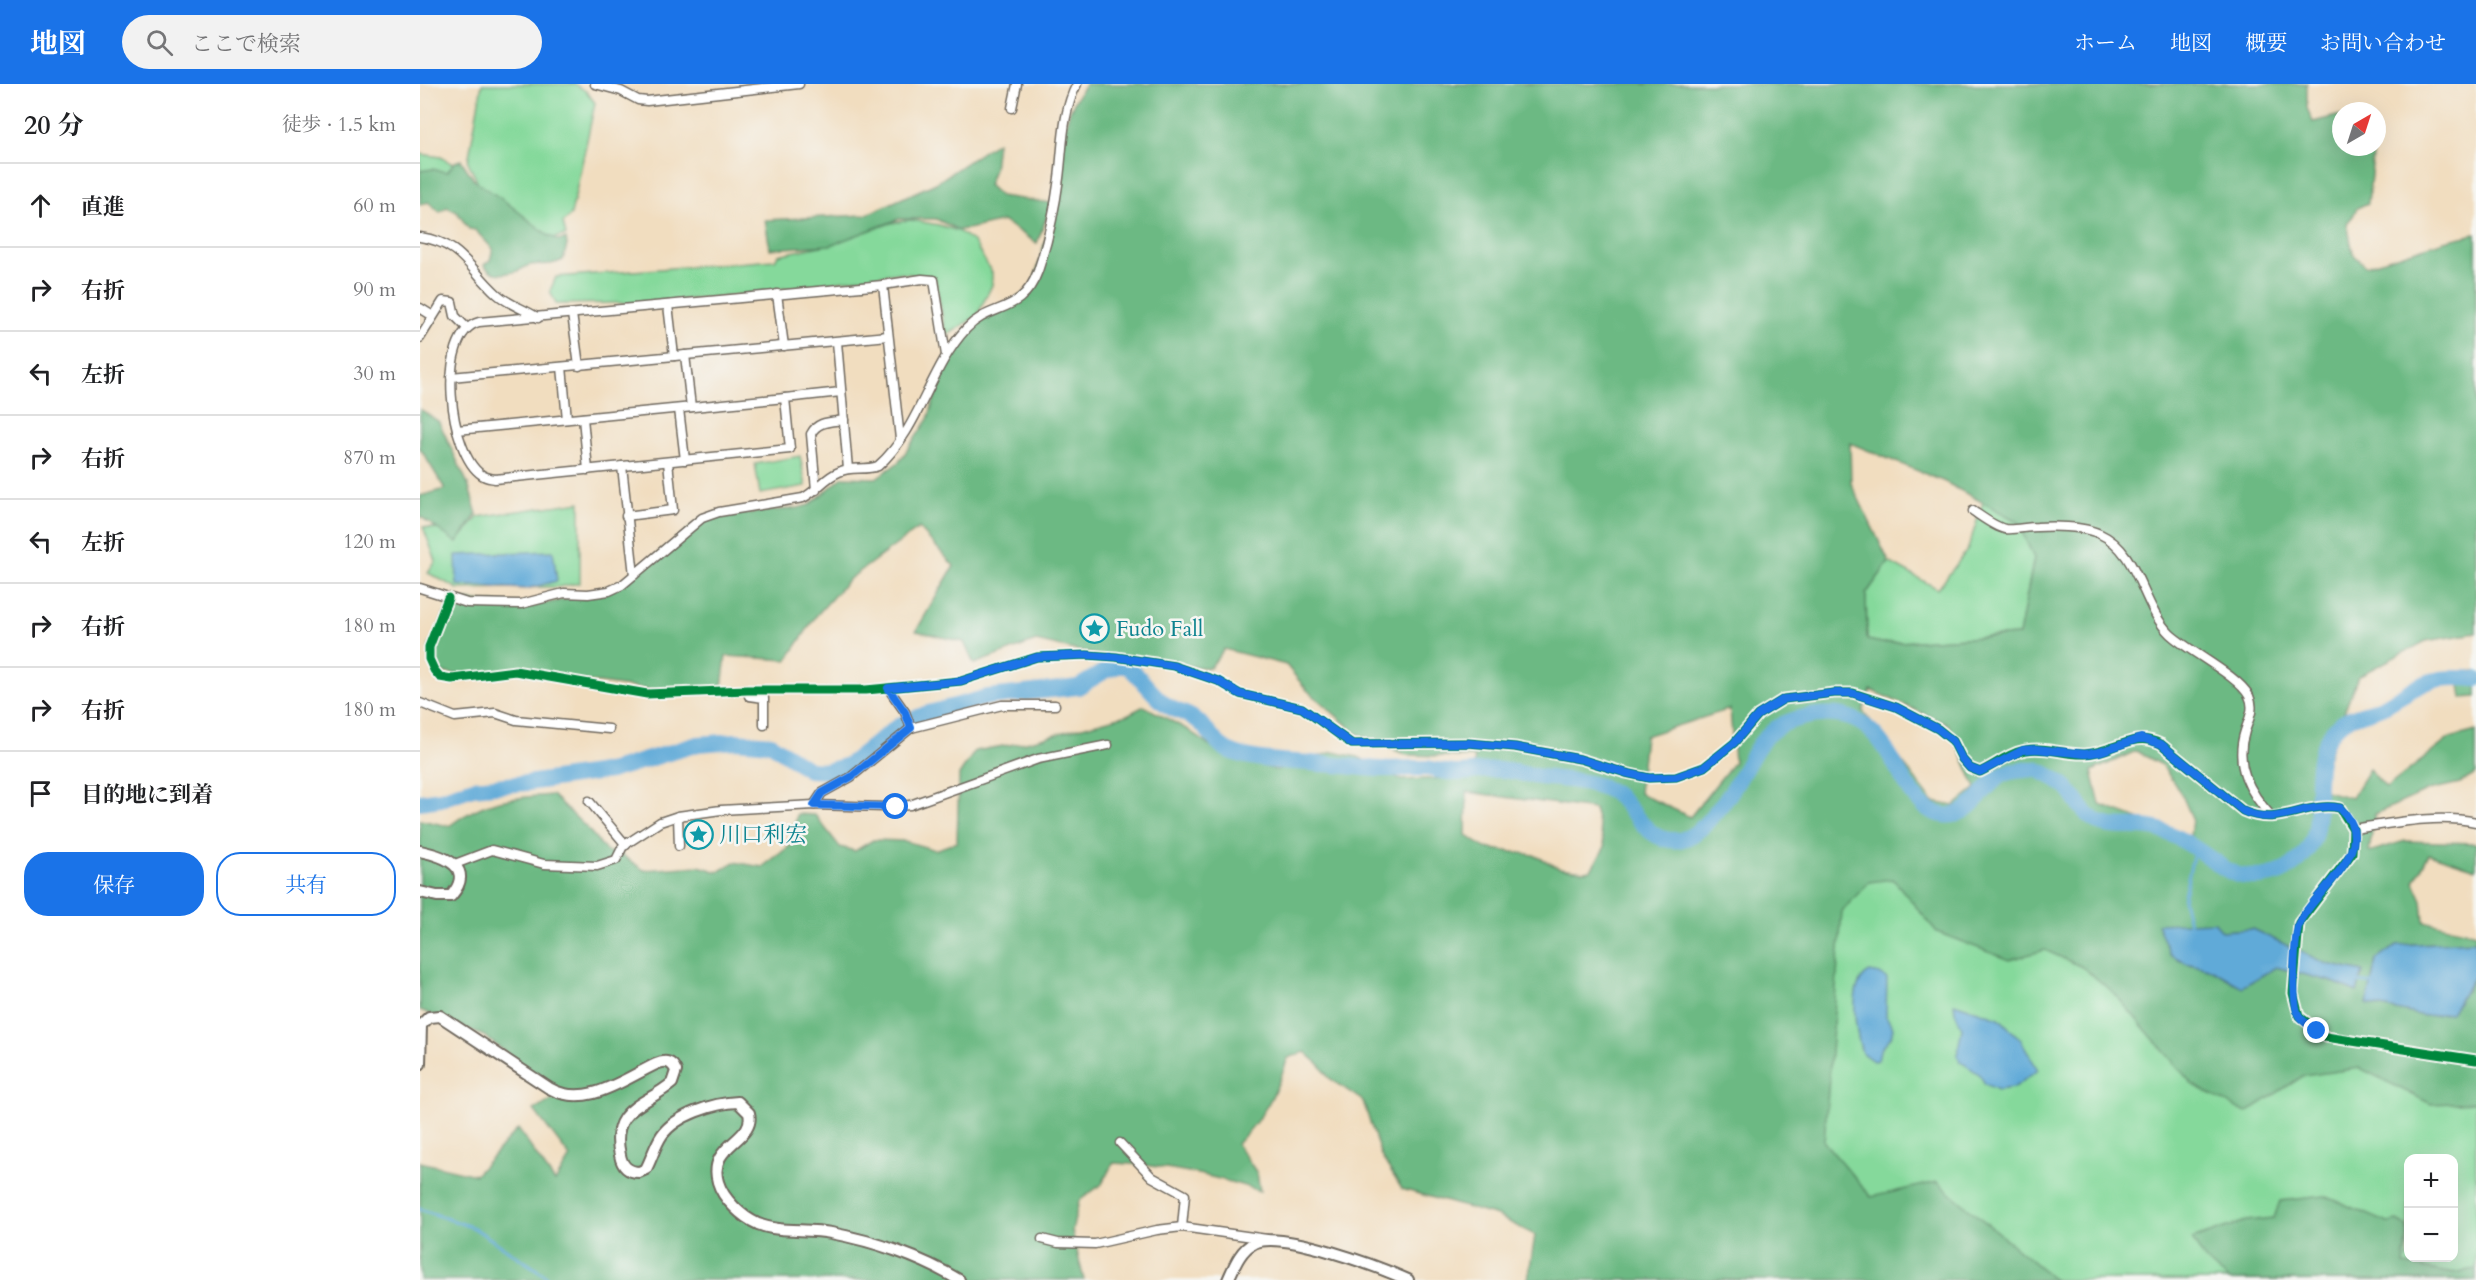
<!DOCTYPE html>
<html lang="ja">
<meta charset="utf-8">
<style>
body{margin:0;font-family:Cardo,"Noto Serif JP",serif;background:#f2f2f2;color:#202124}
.controls{position:absolute;right:18px;bottom:18px;display:grid;overflow:hidden;border-radius:12px;box-shadow:0 6px 24px #0002}
.controls button{width:54px;height:54px;display:grid;place-items:center;padding:0;border:0;border-bottom:2px solid #e0e0e0;background:#fff;color:#202124;font:30px sans-serif}
.compass{position:absolute;left:1912px;top:18px;width:54px;height:54px;border-radius:50%;background:#fff;box-shadow:0 6px 24px #0002;rotate:39deg}
.stop{position:absolute;width:18px;height:18px;margin:-14px;border:4px solid #1a73e8;border-radius:50%;background:#fff}
.stop.end{background:#1a73e8;border-color:#fff;box-shadow:0 2px 6px #0008}
.list{margin:0;padding:0;list-style:none}
h2{display:flex;justify-content:space-between;align-items:center;height:78px;margin:0;padding:0 24px;font-size:26px}
h2 small{font-size:20px;font-weight:400;color:#757577}
.list li{display:grid;grid-template-columns:39px 1fr auto;gap:18px;align-items:center;box-sizing:border-box;height:84px;padding:0 24px;border-top:2px solid #e0e0e0}
.list b{display:block;font-size:22px;white-space:nowrap}
.list em{font-size:20px;font-style:normal;color:#757577}
.actions{display:flex;gap:12px;padding:18px 24px}
.actions a{flex:1;padding:14px 0;border:2px solid #1a73e8;border-radius:24px;text-align:center;font-size:21px;color:#1a73e8}
.actions .main{background:#1a73e8;color:#fff}
.icon{flex:none;width:33px;height:33px;fill:none;stroke:currentColor;stroke-width:2;stroke-linecap:round;stroke-linejoin:round}
.map{position:relative;flex:none;width:2056px;height:1196px;overflow:hidden}
header{display:flex;align-items:center;gap:36px;box-sizing:border-box;height:84px;padding:0 30px;background:#1a73e8;color:#fff}
header strong{font-size:28px}
nav{display:flex;gap:33px;margin-inline-start:auto;font-size:21px}
.search{width:420px;height:54px;background:#f2f2f2;display:flex;align-items:center;gap:15px;box-sizing:border-box;padding:0 21px;border-radius:33px;color:#757577;font-size:22px}
main{display:flex}
aside{flex:1;background:#fff}
.map>svg:first-child{display:block}
</style>
<header>
<strong>地図</strong>
<div class="search"><svg class="icon" aria-label="search" viewBox="0 0 24 24"><circle cx="10" cy="10" r="6"/><path d="M15 15l6 6"/></svg>ここで検索</div>
<nav><a>ホーム</a><a>地図</a><a>概要</a><a>お問い合わせ</a></nav>
</header>
<main>
<aside>
<h2>20 分<small>徒歩 · 1.5 km</small></h2>
<ul class="list">
<li><svg class="icon" aria-label="ahead" viewBox="0 0 24 24"><path d="M12 20V5M6 11l6-6 6 6"/></svg><div><b>直進</b></div><em>60 m</em></li>
<li><svg class="icon" aria-label="right" viewBox="0 0 24 24"><path d="M7 20v-9h11M14 6l5 5-5 5"/></svg><div><b>右折</b></div><em>90 m</em></li>
<li><svg class="icon" aria-label="left" viewBox="0 0 24 24"><path d="M17 20v-9H6M10 6l-5 5 5 5"/></svg><div><b>左折</b></div><em>30 m</em></li>
<li><svg class="icon" aria-label="right" viewBox="0 0 24 24"><path d="M7 20v-9h11M14 6l5 5-5 5"/></svg><div><b>右折</b></div><em>870 m</em></li>
<li><svg class="icon" aria-label="left" viewBox="0 0 24 24"><path d="M17 20v-9H6M10 6l-5 5 5 5"/></svg><div><b>左折</b></div><em>120 m</em></li>
<li><svg class="icon" aria-label="right" viewBox="0 0 24 24"><path d="M7 20v-9h11M14 6l5 5-5 5"/></svg><div><b>右折</b></div><em>180 m</em></li>
<li><svg class="icon" aria-label="right" viewBox="0 0 24 24"><path d="M7 20v-9h11M14 6l5 5-5 5"/></svg><div><b>右折</b></div><em>180 m</em></li>
<li><svg class="icon" aria-label="arrive" viewBox="0 0 24 24"><path d="M6 21V4h12l-3 4 3 4H6"/></svg><div><b>目的地に到着</b></div></li>
</ul>
<div class="actions"><a class="main">保存</a><a>共有</a></div>
</aside>
<div class="map">
<svg width="2056" height="1196" viewBox="0 0 2056 1196">
<rect width="100%" height="100%" fill="#f6f6f2"/>
<filter id="ink" filterUnits="userSpaceOnUse"><feTurbulence type="fractalNoise" baseFrequency=".0167" numOctaves="2"/><feDisplacementMap in="SourceGraphic" scale="12" xChannelSelector="R" yChannelSelector="G"/><feConvolveMatrix kernelMatrix="1 2 1 2 8 2 1 2 1" color-interpolation-filters="sRGB"/></filter>
<filter id="wash" filterUnits="userSpaceOnUse"><feTurbulence type="fractalNoise" baseFrequency=".008" numOctaves="4" result="noise"/><feDisplacementMap in="SourceGraphic" scale="24" xChannelSelector="R" yChannelSelector="G"/><feGaussianBlur stdDeviation="1.35" result="paint"/><feColorMatrix in="noise" values="0 0 0 0 0 0 0 0 0 0 0 0 0 0 0 0 0 1.4 0 .05"/><feComposite in="paint" operator="in"/></filter>
<g filter="url(#wash)">
<rect width="100%" height="100%" fill="#f1ddbf"/>
<g fill="#85d99b" stroke="#588263" stroke-width="1.5" fill-rule="evenodd">
<polygon points="62,0 155,0 167,8 175,19 151,131 143,139 146,151 130,155 59,101 48,78"/>
<polygon points="0,70 21,73 35,81 27,90 0,89"/>
<polygon points="491,136 519,141 538,147 554,158 572,189 572,201 557,232 526,252 515,193 478,189 302,213 210,219 136,220 130,207 136,193 355,176 358,171 410,160 471,139"/>
<polygon points="380,372 386,402 340,410 335,380"/>
<polygon points="160,418 160,499 139,503 38,505 8,489 16,477 3,443 18,445 37,458 58,433"/>
<polygon points="1563,418 1597,437 1614,474 1599,551 1462,559 1447,556 1446,510 1469,478 1518,505 1548,465"/>
<path d="M1441,776l615,204v216h-447l-230,-96 -5,-159zM1988,1074h46v100h-46z"/>
</g>
<g fill="#6cb983" stroke="#4c7257" stroke-width="1.5" fill-rule="evenodd">
<path d="M666,0h1221v24l6,14 28,-7v32h29l3,9 -5,47 -11,5 -4,8 -6,7 6,31 13,12 78,-25 32,-7v399l-50,8 -68,35 -23,60 -17,53 33,9 18,-29 17,19 64,-50 26,-7v43l-16,9 -31,7 -54,24 -6,38 36,-11 71,2v26l-47,-15 -15,28 8,18 2,21 52,13v7l-79,4 -21,15 -9,44 58,12 41,-25 10,-18v129l-45,2 -71,-36 -57,8 -57,37 -53,-28 -80,-93 -31,-25 -37,-17 -36,10 -72,-28 -44,-53 -24,3 -27,29 -18,231 47,55 66,-15 118,98h-527l7,-45 -38,-19 -95,-27 -21,-33 -18,-55 -35,-24 -7,-11 -16,-14 -17,6c-14,38 -22,56 -51,86l20,29 3,18c-48,-16 -97,-26 -147,-28l-11,21 -23,17 -7,30 12,49h-664v-118l55,13 43,-46 37,53 15,-25 -36,-47 28,-16 -78,-58 -64,-26v-190l29,6c36,-27 59,-28 103,-31l35,33 20,24 13,2 24,16 55,-4 19,6 16,-10 28,5 29,-22 6,-31 18,1 25,32 15,4 18,-11 32,1 30,9 22,-8 2,-67 16,-24 51,-9 101,-27 17,-9 44,24 35,25 53,15 57,-18 25,5 44,23 70,-3 3,-20 -69,-2 -50,-22 -49,-43 -21,-25 -62,-16 -14,19 -92,-8 -82,-19 -62,23 -10,-22 -48,-11 38,-65 -35,-38 -71,52 -32,36 -29,44 -61,-4 -4,31 -70,3 -145,-19 -45,4 -24,-3 -9,-25 23,-48 81,7 48,-10 39,-11 82,-67 96,-10 11,-3 34,-28 33,1 23,-16 29,-43 12,-38 25,-51 67,-41c8,-30 17,-60 23,-90 7,-39 3,-83 31,-115zM1430,359l95,39 72,39 17,37 -15,77 -137,8 -15,-3 -1,-46 23,-32 -38,-79zM1451,606l78,35 27,63 -22,18 -21,-4 -70,-91zM1310,625l4,53 -44,55 -51,-24 6,-57zM1716,667l26,14 20,30 10,23 -2,20 -90,-33 -8,-34zM1047,708l127,17 11,38 -14,23 -7,1 -25,-3 -25,-13 -49,-7 -19,-13zM1738,840l63,7 31,-2 75,35 36,8 -6,20 -24,-10 -57,-15 -34,20 -29,-17 -27,-7 -16,-9z"/>
<polygon points="577,58 574,85 568,101 580,112 632,119 617,159 583,137 548,145 538,146 516,135 479,135 411,161 350,165 345,136 445,131 516,99"/>
<path d="M41,76l13,20 10,7 22,15 42,33 10,5 8,-1 1,6 -4,15c-15,7 -20,3 -33,5 -4,1 -8,5 -13,6 -14,4 -24,5 -33,-6l6,-5 3,-11 -18,-19 -6,-1 -12,-17 -10,-5 -7,5 -12,-10 -8,3v-34l12,-2 15,3 8,-10z"/>
<polygon points="0,325 19,338 48,400 57,430 37,459 0,432 0,412 25,405 0,364"/>
<polygon points="2056,587 2056,613 2042,614 2038,588"/>
<polygon points="1905,1112 1968,1139 1978,1137 1988,1143 1984,1181 2031,1189 2056,1185 2056,1196 1809,1196 1785,1176 1772,1155 1826,1137 1854,1134 1860,1117"/>
</g>
<g fill="#60aad8" stroke="#466a82" stroke-width="1.5">
<polygon points="133,467 137,497 106,505 37,501 36,471"/>
<polygon points="1795,838 1801,847 1832,845 1907,880 1943,888 1937,908 1913,898 1856,883 1822,903 1793,886 1766,879 1750,870 1737,840"/>
<polygon points="2056,857 2056,889 2031,929 2005,932 1947,920 1956,876 1977,861"/>
<path d="M1450,888l10,2 7,5 -1,37 7,12 -2,9 -11,13 -2,10 -5,1 -11,-8c-6,-20 -16,-70 8,-81z"/>
<polygon points="1534,919 1579,934 1601,956 1618,986 1593,1004 1578,1006 1565,1000 1559,990 1541,978 1537,971 1542,944 1535,928"/>
</g>
<g fill="none" stroke-linecap="round" stroke-linejoin="round">
<g stroke="#60aad8" stroke-width="3">
<polyline points="1769,840 1763,815 1775,764"/>
<polyline points="1937,898 1954,900"/>
<polyline points="0,1125 54,1144 122,1189 129,1196"/>
</g>
<path stroke="#60aad8" stroke-width="16" d="M0,718l21,-3 32,-11 54,-5 83,-12 88,-27 38,-3 35,3 38,26 18,1 21,-6 51,-40 26,-11 63,-17 90,-10 27,-16 13,-5h9c14,11 24,27 38,38 10,8 24,9 34,18 13,11 18,26 36,31 28,9 57,8 86,11 20,1 40,4 60,5 14,0 29,-1 44,-1 10,1 21,5 32,5 14,0 29,-4 43,-3 11,0 22,4 33,6 14,2 28,3 43,5 15,2 34,6 45,18 16,17 30,45 59,41 11,-2 20,-10 27,-18 8,-10 17,-19 24,-30 28,-42 28,-71 88,-77 81,-8 71,90 124,100 28,5 41,-32 61,-41 9,-4 22,-4 32,-5 11,5 22,11 31,19 9,10 14,23 26,31 19,14 46,3 67,11 18,6 35,18 51,29 9,6 17,13 27,16 14,4 32,2 45,-4 62,-32 14,-98 51,-142 14,-16 40,-15 57,-27 34,-21 44,-27 85,-23"/>
</g>
</g>
<g filter="url(#ink)">
<g fill="none" stroke-linecap="round" stroke-linejoin="round">
<defs>
<g id="minor">
<polyline points="175,0 201,7 218,16 227,17 379,0"/>
<polyline points="592,24 597,0"/>
<path d="M0,153c42,6 49,32 77,57 12,11 28,15 41,24"/>
<polyline points="463,201 480,355"/>
<polyline points="357,210 364,262"/>
<polyline points="248,221 254,272"/>
<polyline points="0,224 13,232"/>
<polyline points="152,230 159,282"/>
<polyline points="0,254 23,217 32,218 35,232 47,244"/>
<polyline points="417,258 428,385"/>
<polyline points="265,271 271,323"/>
<polyline points="142,283 147,335"/>
<polyline points="31,293 468,252"/>
<path d="M421,308l-56,6 5,51 -295,30c-5,-1 -9,-1 -13,-4 -33,-21 -47,-141 -3,-153l404,-37 39,-6 12,1 12,75"/>
<polyline points="259,325 265,376"/>
<polyline points="163,334 168,386"/>
<polyline points="37,346 365,314"/>
<polyline points="202,382 214,491"/>
<path d="M396,406l-5,-56c6,-13 20,-12 33,-14"/>
<path d="M1553,427c9,6 22,16 32,18 10,1 21,-2 32,-2 19,-1 45,-1 63,7 39,17 42,73 70,100 18,17 69,42 79,62 6,12 0,23 -4,35 -11,34 4,61 27,86"/>
<polyline points="206,432 253,426 248,378"/>
<path d="M0,504l47,15 54,1 43,-11 24,1 21,-3 13,-6 80,-67 17,-6 84,-14c14,-7 22,-21 36,-26 12,-6 26,-1 39,-6 42,-37 51,-97 88,-137 25,-27 56,-14 72,-58 10,-30 17,-62 21,-93 4,-31 3,-66 18,-94"/>
<path d="M28,514l-19,49v12l5,11 6,7 12,2 63,-8 132,23 100,-4h119l95,-9 76,-24 50,-2 29,2 58,9 44,15 22,13 62,14 50,36 116,-1 47,4 65,12 46,14 23,5 27,-1 28,-10 30,-24 24,-28 26,-16 50,-6h19l43,14 42,22 15,12 9,18 8,9 10,4c15,-7 29,-19 46,-22 19,-4 39,5 59,4 29,-1 47,-24 76,-10l82,67c37,17 61,-10 97,-3l13,21 -1,24 -53,70 -6,70 6,23 27,21 150,23"/>
<polyline points="468,604 485,628 491,644"/>
<polyline points="327,606 329,612 344,614 344,641"/>
<polyline points="0,619 35,633 75,629 96,636 189,645"/>
<polyline points="169,717 206,761"/>
<polyline points="394,721 402,709 431,693 491,644 582,621 635,621"/>
<polyline points="258,732 259,762"/>
<path d="M1933,745c41,-6 83,-15 123,-7"/>
<polyline points="35,780 72,766 124,780 177,782 196,776 203,762 240,738 258,732 301,726 394,721 464,723 490,721 618,675 688,661"/>
<polyline points="700,1059 732,1093 765,1111 762,1143"/>
<polyline points="622,1155 638,1159 675,1160 737,1146 762,1143 847,1155"/>
</g>
<g id="tertiary">
<path d="M0,767c24,5 56,16 31,45h-14l-17,-4"/>
<path d="M0,980l1,-39 8,-8 11,-1 109,72c37,21 73,-8 107,-24 9,-4 16,-3 20,7l-4,12c-27,23 -63,25 -52,72 2,11 8,17 19,17l7,-3c6,-11 9,-24 16,-34 14,-20 52,-32 76,-33l11,11c7,28 -42,31 -31,69 5,17 24,35 40,42 22,9 49,4 73,9 43,8 90,24 128,47"/>
<path d="M808,1196c6,-13 12,-30 26,-37 28,-13 125,24 154,37"/>
</g>
</defs>
<use href="#minor" stroke="#70695f" stroke-width="11"/>
<use href="#tertiary" stroke="#70695f" stroke-width="14"/>
<use href="#minor" stroke="#fff" stroke-width="8"/>
<use href="#tertiary" stroke="#fff" stroke-width="10"/>
<defs>
<path id="cycleway" d="M28,514l-19,49v12l5,11 6,7 12,2 63,-8 132,23 100,-4h119l95,-9 76,-24 50,-2 29,2 58,9 44,15 22,13 62,14 50,36 116,-1 47,4 65,12 46,14 23,5 27,-1 28,-10 30,-24 24,-28 26,-16 50,-6h19l43,14 42,22 15,12 9,18 8,9 10,4c15,-7 29,-19 46,-22 19,-4 39,5 59,4 29,-1 47,-24 76,-10l82,67c37,17 61,-10 97,-3l13,21 -1,24 -53,70 -6,70 6,23 27,21 150,23"/>
</defs>
<use href="#cycleway" stroke="#f6f6f2" stroke-width="13"/>
<use href="#cycleway" stroke="#00873e" stroke-width="9"/>
</g>
</g>
<g fill="none" stroke-linecap="round" stroke-linejoin="round" filter="url(#ink)">
<path stroke="#1a73e8" stroke-width="8" d="M476,723l-82,-2 8,-12 29,-16 60,-49 -6,-16 -17,-24 73,-7 76,-24 50,-2 29,2 58,9 44,15 22,13 62,14 50,36 116,-1 47,4 65,12 46,14 23,5 27,-1 28,-10 30,-24 24,-28 26,-16 50,-6h18l44,14 42,22 15,12 9,18 8,9 10,4 43,-22 13,-1 49,5 14,-2 42,-14 20,6 82,67c37,17 61,-10 97,-3 42,40 -22,79 -40,113 -6,13 -9,83 -1,95 4,6 13,11 18,15"/>
</g>
<defs>
<symbol id="sight-ring" viewBox="-11 -11 22 22"><circle r="9.5" fill="#f6f6f2" stroke="#0f9aa8" stroke-width="1.5"/><path d="M0-6L1.8-2.2L6-1.7L2.9 1.2L3.7 5.4L0 3.3L-3.7 5.4L-2.9 1.2L-6-1.7L-1.8-2.2Z" fill="#0f9aa8"/></symbol>
</defs>
<g fill-rule="evenodd">
<use href="#sight-ring" x="658" y="528" width="33" height="33"/>
<use href="#sight-ring" x="262" y="734" width="33" height="33"/>
</g>
<g text-anchor="middle" stroke-width="5" stroke-linejoin="round" paint-order="stroke">
<g font-size="22" fill="#0d838f" stroke="#f6f6f2" text-anchor="start">
<text x="696" y="552">Fudo Fall</text>
<text x="299" y="758">川口利宏</text>
</g>
</g>
</svg>
<div class="controls">
<button>+</button>
<button>−</button>
</div>
<svg class="compass" viewBox="-18 -18 36 36"><path d="M0-13l5 13h-10z" fill="#e53935"/><path d="M0 13l5-13h-10z" fill="#757577"/></svg>
<div class="stop" style="left:476px;top:723px"></div>
<div class="stop end" style="left:1897px;top:947px"></div>
</div>
</main>
